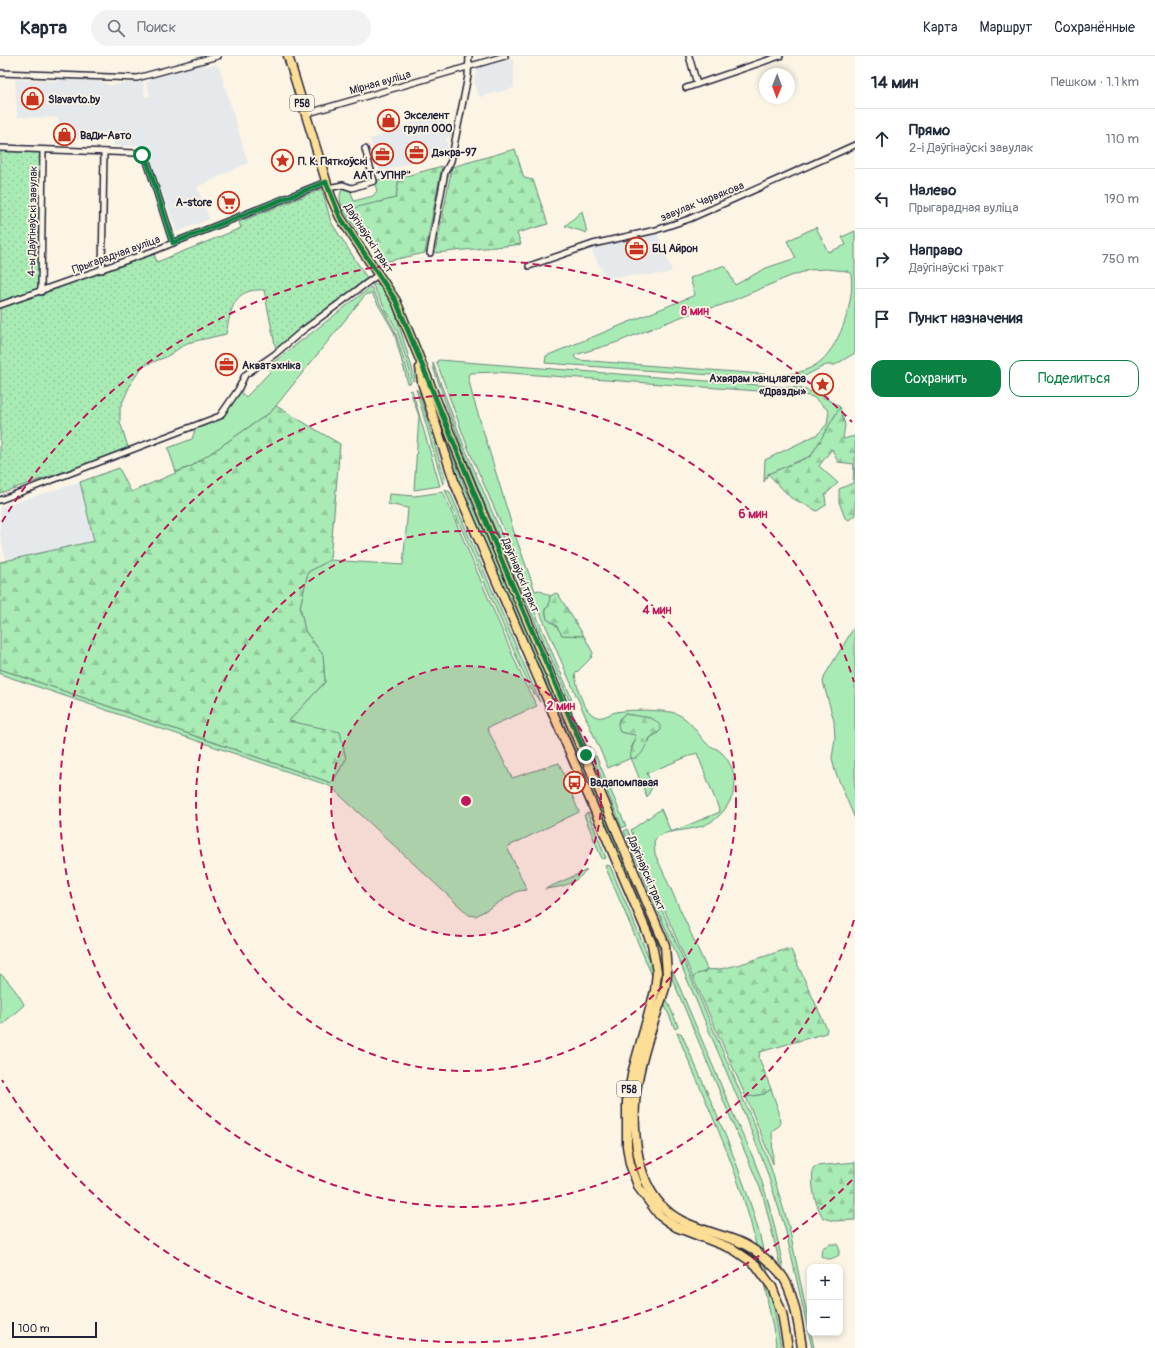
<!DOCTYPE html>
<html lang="ru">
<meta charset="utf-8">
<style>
body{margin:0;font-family:Pangolin,sans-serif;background:#f2f2f3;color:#1f2937}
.controls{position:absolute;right:12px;bottom:12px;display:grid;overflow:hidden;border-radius:8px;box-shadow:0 2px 6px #0003}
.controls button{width:36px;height:36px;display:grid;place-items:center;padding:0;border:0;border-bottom:1px solid #e0e1e3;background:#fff;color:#1f2937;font:20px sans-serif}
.compass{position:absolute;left:759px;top:12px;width:36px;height:36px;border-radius:50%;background:#fff;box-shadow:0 2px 6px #0003;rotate:181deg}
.scale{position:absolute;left:12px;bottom:10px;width:85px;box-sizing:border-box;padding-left:4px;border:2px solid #22223b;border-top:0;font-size:11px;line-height:14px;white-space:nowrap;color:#22223b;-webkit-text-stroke:3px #fcf5e5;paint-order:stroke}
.stop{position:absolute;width:12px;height:12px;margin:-9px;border:3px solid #0b8043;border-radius:50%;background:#fff}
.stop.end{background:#0b8043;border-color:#fff;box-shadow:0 1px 4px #0008}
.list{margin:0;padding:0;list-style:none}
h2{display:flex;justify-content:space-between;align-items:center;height:52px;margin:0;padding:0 16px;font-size:17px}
h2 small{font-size:13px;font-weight:400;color:#747a83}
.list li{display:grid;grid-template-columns:26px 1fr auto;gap:12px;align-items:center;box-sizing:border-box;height:60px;padding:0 16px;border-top:1px solid #e0e1e3}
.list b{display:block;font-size:15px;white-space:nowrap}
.list p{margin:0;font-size:13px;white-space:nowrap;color:#747a83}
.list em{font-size:13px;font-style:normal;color:#747a83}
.actions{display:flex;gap:8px;padding:12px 16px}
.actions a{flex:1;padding:9px 0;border:1px solid #0b8043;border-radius:12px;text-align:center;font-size:14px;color:#0b8043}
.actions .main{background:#0b8043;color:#fff}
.icon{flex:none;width:22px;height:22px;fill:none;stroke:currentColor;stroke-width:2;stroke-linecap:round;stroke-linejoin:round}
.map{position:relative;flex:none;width:855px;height:1292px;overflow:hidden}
header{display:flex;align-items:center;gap:24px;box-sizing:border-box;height:56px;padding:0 20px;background:#fff;border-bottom:1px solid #e0e1e3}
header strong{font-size:19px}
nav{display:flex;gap:22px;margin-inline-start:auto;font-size:14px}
.search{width:280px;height:36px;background:#f2f2f3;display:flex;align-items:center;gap:10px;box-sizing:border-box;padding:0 14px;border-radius:22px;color:#747a83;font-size:15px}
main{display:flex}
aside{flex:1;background:#fff}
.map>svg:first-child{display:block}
</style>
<header>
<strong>Карта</strong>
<div class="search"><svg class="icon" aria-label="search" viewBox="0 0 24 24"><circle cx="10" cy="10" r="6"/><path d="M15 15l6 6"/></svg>Поиск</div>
<nav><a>Карта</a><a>Маршрут</a><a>Сохранённые</a></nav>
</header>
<main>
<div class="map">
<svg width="855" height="1292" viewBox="0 0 855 1292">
<defs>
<pattern id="forest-firs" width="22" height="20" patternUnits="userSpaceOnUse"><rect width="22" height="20" fill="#a9ebb5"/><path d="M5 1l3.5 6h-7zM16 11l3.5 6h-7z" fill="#91c99d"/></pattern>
<pattern id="park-dots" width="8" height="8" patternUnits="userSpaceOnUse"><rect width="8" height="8" fill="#a9ebb5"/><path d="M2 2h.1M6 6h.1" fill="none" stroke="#91c99d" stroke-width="1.8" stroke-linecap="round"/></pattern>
</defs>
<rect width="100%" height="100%" fill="#fcf5e5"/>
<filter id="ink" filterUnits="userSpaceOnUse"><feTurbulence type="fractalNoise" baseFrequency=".025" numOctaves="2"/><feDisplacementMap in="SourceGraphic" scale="8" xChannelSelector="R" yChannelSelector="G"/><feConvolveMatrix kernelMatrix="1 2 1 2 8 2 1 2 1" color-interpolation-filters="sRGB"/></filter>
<g filter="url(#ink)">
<g fill="#e6e9eb">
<polygon points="512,2 514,6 514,32 479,41 474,25 477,12"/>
<polygon points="204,6 206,11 216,8 217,11 219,10 248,107 197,131 210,163 177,176 146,90 113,90 113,84 93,84 93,77 83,77 82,83 57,82 58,62 17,61 15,23 58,25 58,23 95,24 111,29 143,25 145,41 150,40 146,26 150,25 150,23"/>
<polygon points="442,58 446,71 451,71 453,79 446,83 448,96 380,116 370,83 382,79 382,78 389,75 388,74"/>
<polygon points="656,174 672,215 664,218 607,221 605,220 589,190"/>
<polygon points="80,426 94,485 6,505 0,479 0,451"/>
</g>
<g fill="#a9ebb5" stroke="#668678" fill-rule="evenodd">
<path d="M396,119l3,3 -3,20 -37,25 13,22c-10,-10 -40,-40 -30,-55l8,-1 4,12 19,-5 4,-5 -3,-10z"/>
<polygon points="582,155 587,177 565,170"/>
<path d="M816,171l12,25 18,-7 -4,-8 13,-6v122l-20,12h-9l-31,16 -250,-18 1,-7 149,-61 -5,-17 35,-13 10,20 31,-17 30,-10 -9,-17zM826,213l21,2 4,3c4,26 -10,69 -30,87 -13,11 -30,14 -46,14l-197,-15 -4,-3 1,-2 40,-12 71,-28 36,-10 66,-28 21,-7z"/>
<polygon points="372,228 380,228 393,249 415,322 413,325 397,274"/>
<polygon points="371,231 395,275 411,327 408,328 394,276 372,238 366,238 271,356 192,410 176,416 168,392 192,383 197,368 220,360 238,334 246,341 270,316 266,312"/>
<path d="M439,304l345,27v3l1,-3c21,0 38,9 55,20l-29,49 -43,18 -4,8 1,-22 53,-26 9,-10 2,-13 -16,-14 -13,-3 -304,-22 -26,1 -2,3 4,18 41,135 22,62 4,-1 11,6 -1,10 -4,3 2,10 9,6 6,10 22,1 9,17 -2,5 -16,16c2,13 7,34 18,41 8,6 15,-1 23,-3 16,-3 38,-2 55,0 16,3 24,18 34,30 4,5 13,6 17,11 13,14 17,31 8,48 -21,41 -64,21 -76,40l1,13 52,115 -2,3 -8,2 -4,4 -62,-148 30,-21 10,23 49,-20 -23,-59 -50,20 5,14 -5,10 -16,-39 -23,10 -140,-320 -31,-85v-2zM625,658l25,4 8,15 -8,5 -1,4 -18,6 5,-10 -1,-3 -8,-2 -9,-8 1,-6z"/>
<path d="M433,307l31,83 108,253 -3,1c-47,-110 -98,-220 -136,-333z"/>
<polygon points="426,326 464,429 580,698 577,700 462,434"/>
<polygon points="416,333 419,336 445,423 443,429"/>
<polygon points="412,334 440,430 414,434 419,360 410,335"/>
<polygon points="445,434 450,436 540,646 529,630"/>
<polygon points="443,436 525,628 537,650 487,672 512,722 559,707 579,756 507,791 527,834 518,835 476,860 469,859 330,730 0,618 0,613 332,727 346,703 343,693 289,665 325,626 323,599 305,575 300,551 308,516 330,504 403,509 408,452 388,448 389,438 415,440"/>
<polygon points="855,570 855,763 835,715 832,702 835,682 834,665 823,626 825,619"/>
<polygon points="596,700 626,770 622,772 593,701"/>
<polygon points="583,706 640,842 640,847 579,708"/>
<polygon points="588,757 606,802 602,803 584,759"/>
<polygon points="627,773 754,1068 770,1109 789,1171 814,1292 812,1292 785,1172 765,1110 744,1057 624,775"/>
<polygon points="607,809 610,810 678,970 677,972 675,973 605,810"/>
<path d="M643,853l21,47 10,18 63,149c25,47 38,99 47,150h-2l-19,-78z"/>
<path d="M0,918c5,2 23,26 24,31l-24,21z"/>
<path d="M677,977h4l1,2c26,59 53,118 72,180 13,43 19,89 27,133h-4c-9,-43 -16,-86 -27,-128 -18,-65 -48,-126 -73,-187z"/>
<polygon points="771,1033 779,1056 780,1069 772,1075 773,1108 746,1041 764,1038"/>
<path d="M830,1188h7l2,4v7c-6,4 -12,6 -18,1l1,-8z"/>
</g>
<g fill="url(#forest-firs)" stroke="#668678">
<polygon points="515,93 524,122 533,124 548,168 517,177 521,188 515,189 435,197 452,111"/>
<polygon points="442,110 425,197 383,206 359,167 353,152 396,142 399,122"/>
<polygon points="276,350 340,388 330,504 308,516 300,551 305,575 323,599 325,626 289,665 340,676 346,703 332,727 0,613 0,506 94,485 80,426 119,412 131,436 192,410 271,356"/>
<polygon points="840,351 845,369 843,383 855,380 855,459 849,464 845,462 839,446 839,433 853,427 854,408 838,406 832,393 819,410 838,427 825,439 826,449 817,455 802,447 791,442 768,418 811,400"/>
<polygon points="556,537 558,538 584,580 562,579 556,569 547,563 545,553 549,550 550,540"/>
<path d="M625,658c12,3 35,1 36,16 -3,3 -9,5 -11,8 -5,6 -8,23 -19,20 -2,-9 6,-16 4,-23l-15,-3c-3,-9 -3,-12 5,-18z"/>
<path d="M587,814c-13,14 -23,17 -42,19z"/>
<path d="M787,893l4,1 36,79 -1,4 -66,19 -1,6 12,31 -7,5 -18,3 -53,-119 4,-4 8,-2 2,-3c11,5 66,-16 80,-20z"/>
<path d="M855,1106v58l-21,1 -11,-3c-9,-16 -12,-32 -10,-50l4,-2z"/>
</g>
<g fill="url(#park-dots)" stroke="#668678">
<polygon points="0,92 43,94 41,236 0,249"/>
<path d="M322,133l9,33 36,56 -91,72 -12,-60c-31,-2 -33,19 -38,44l-39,9 -21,14 -23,9 -12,17 -11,25v14l9,28 -129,43v-187l153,-54 4,10 84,-34 -2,-6z"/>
</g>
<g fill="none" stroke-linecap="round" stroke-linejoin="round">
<defs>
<g id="street">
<polyline points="689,0 697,28"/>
<polyline points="0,17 137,22 218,0"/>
<polyline points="686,32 780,0"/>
<polyline points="305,58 505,0"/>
<polyline points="0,92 136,97 142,99 147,105 173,187"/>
<polyline points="328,132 343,129 352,132 374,125 365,93"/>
<polyline points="430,197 445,116 451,105 468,20 469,0"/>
<polyline points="529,210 593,188 656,174 689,163 855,89"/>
<polyline points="102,214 104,96"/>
<polyline points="41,236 43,94"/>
<polyline points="0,249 153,195 326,126"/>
<polyline points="0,444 220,360 238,334 245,319 275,298 302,275 379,218"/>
</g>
<g id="primary">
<path d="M288,0l43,141 9,20 56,84 108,265 161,379 2,30 -2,13c-11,34 -28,79 -30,114 -2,44 4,97 47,119 18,9 37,13 55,20 15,6 32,19 43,32 14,16 19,55 22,75"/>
<polyline points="420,311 422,326 455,428 652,888 657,916 655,935 633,1014 627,1045 627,1090 630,1108 639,1132 660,1160 676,1171 733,1193 756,1209 772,1231 782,1257 788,1292"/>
</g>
</defs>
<use href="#street" stroke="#22223b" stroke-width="8"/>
<use href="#primary" stroke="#22223b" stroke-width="11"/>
<use href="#street" stroke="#fcf5e5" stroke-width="5"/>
<use href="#primary" stroke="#fdde96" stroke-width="8"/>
</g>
</g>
<g fill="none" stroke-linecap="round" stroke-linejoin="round" filter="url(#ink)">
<polyline stroke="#0b8043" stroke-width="5" points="142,99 147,105 173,187 326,126 340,161 396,245 504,510 586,699"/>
</g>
<circle cx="466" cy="745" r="135" fill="#c2185b" fill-opacity=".12"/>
<g fill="none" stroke="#c2185b" stroke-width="2" stroke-dasharray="7 5">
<circle cx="466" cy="745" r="135"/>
<circle cx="466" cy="745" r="270"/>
<path d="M854 864A406 406 0 1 1 854 626"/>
<path d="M852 1124A541 541 0 0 1 2 1024M2 466A541 541 0 0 1 852 366"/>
</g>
<defs>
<symbol id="shop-ring" viewBox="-11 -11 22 22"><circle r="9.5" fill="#fcf5e5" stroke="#c8321e" stroke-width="1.5"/><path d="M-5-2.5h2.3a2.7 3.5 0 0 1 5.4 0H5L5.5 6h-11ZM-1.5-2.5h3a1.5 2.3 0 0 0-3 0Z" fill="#c8321e"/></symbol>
<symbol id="office-ring" viewBox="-11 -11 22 22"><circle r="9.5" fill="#fcf5e5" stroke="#c8321e" stroke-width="1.5"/><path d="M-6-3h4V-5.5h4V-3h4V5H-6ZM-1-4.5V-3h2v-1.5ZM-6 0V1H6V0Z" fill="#c8321e"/></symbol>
<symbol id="sight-ring" viewBox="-11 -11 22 22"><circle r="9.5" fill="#fcf5e5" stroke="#c8321e" stroke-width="1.5"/><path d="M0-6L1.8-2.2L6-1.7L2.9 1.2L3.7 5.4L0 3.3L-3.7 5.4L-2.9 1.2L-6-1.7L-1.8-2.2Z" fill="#c8321e"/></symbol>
<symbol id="supermarket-ring" viewBox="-11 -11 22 22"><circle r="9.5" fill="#fcf5e5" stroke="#c8321e" stroke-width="1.5"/><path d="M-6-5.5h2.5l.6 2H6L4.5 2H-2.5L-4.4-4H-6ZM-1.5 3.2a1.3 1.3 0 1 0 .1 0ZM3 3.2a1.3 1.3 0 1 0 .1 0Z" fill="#c8321e"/></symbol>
<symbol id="bus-ring" viewBox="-11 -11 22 22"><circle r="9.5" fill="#fcf5e5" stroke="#c8321e" stroke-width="1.5"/><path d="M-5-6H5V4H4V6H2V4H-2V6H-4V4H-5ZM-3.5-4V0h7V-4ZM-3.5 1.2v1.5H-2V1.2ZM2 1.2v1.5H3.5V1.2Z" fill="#c8321e"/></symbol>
</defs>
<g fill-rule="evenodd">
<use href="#shop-ring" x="20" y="30" width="25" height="25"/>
<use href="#shop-ring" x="376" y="52" width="25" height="25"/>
<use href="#shop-ring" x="52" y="66" width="25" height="25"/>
<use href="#office-ring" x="404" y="84" width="25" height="25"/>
<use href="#office-ring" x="370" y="86" width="25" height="25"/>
<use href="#sight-ring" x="270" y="92" width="25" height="25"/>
<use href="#supermarket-ring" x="216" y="134" width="25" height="25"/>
<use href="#office-ring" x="624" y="180" width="25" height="25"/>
<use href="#office-ring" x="214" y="296" width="25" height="25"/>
<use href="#sight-ring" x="810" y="316" width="25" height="25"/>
<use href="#bus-ring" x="562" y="714" width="25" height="25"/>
</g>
<g text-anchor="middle" stroke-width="3.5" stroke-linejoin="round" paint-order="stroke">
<g fill="#fcf5e5" stroke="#63616e" stroke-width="1">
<rect x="290" y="39" width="24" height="16" rx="3"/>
<rect x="617" y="1025" width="24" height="16" rx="3"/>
</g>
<g font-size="10" font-weight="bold" fill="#22223b">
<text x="302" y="51">Р58</text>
<text x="629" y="1037">Р58</text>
</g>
<g font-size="11" fill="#22223b" stroke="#fcf5e5">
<text transform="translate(380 26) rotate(-16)" y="4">Мірная вуліца</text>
<text transform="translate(702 145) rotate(-22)" y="4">завулак Чарвякова</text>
<text transform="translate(32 165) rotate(-89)" y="4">4-ы Даўгінаўскі завулак</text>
<text transform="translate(369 182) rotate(57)" y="4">Даўгінаўскі тракт</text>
<text transform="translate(116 198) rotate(-20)" y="4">Прыгарадная вуліца</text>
<text transform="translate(521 519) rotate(67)" y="4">Даўгінаўскі тракт</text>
<text transform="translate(647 817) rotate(67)" y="4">Даўгінаўскі тракт</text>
</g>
<g font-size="11" font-weight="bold" fill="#22223b" stroke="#fcf5e5" text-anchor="start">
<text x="48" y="47">Slavavto.by</text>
<text x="404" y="63">Экселент<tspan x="404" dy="13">групп ООО</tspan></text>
<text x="80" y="83">ВаДи-Авто</text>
<text x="432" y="100">Дэкра-97</text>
<text x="298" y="109">П. К. Пяткоўскі</text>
<text x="382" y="123" text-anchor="middle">ААТ “УПНР”</text>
<text x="212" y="150" text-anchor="end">А-store</text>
<text x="652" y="196">БЦ Айрон</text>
<text x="242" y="313">Акватэхніка</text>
<text x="806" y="326" text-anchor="end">Ахвярам канцлагера<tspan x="806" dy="13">«Дразды»</tspan></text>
<text x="590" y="730">Вадапомпавая</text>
</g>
</g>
<circle cx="466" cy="745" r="6" fill="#c2185b" stroke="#fcf5e5" stroke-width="2"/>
<g font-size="12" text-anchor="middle" font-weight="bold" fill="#c2185b" stroke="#fcf5e5" stroke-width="3.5" stroke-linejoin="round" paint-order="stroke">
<text x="695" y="259">8 мин</text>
<text x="753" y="462">6 мин</text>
<text x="657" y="558">4 мин</text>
<text x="561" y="654">2 мин</text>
</g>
</svg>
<div class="controls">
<button>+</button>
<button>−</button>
</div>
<svg class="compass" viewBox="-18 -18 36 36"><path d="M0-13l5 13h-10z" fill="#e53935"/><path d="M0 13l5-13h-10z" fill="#747a83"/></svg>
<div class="scale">100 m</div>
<div class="stop" style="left:142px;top:99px"></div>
<div class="stop end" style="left:586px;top:699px"></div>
</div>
<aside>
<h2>14 мин<small>Пешком · 1.1 km</small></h2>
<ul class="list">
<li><svg class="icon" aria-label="ahead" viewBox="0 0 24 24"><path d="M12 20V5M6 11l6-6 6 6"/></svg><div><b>Прямо</b><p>2-і Даўгінаўскі завулак</p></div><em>110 m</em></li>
<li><svg class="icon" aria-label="left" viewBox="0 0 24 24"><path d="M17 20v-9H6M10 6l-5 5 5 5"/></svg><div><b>Налево</b><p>Прыгарадная вуліца</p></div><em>190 m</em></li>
<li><svg class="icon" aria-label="right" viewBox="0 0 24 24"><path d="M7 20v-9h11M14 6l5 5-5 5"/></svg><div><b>Направо</b><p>Даўгінаўскі тракт</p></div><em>750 m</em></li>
<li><svg class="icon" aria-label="arrive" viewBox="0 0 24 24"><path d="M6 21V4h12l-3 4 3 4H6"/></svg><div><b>Пункт назначения</b></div></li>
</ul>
<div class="actions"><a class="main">Сохранить</a><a>Поделиться</a></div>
</aside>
</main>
